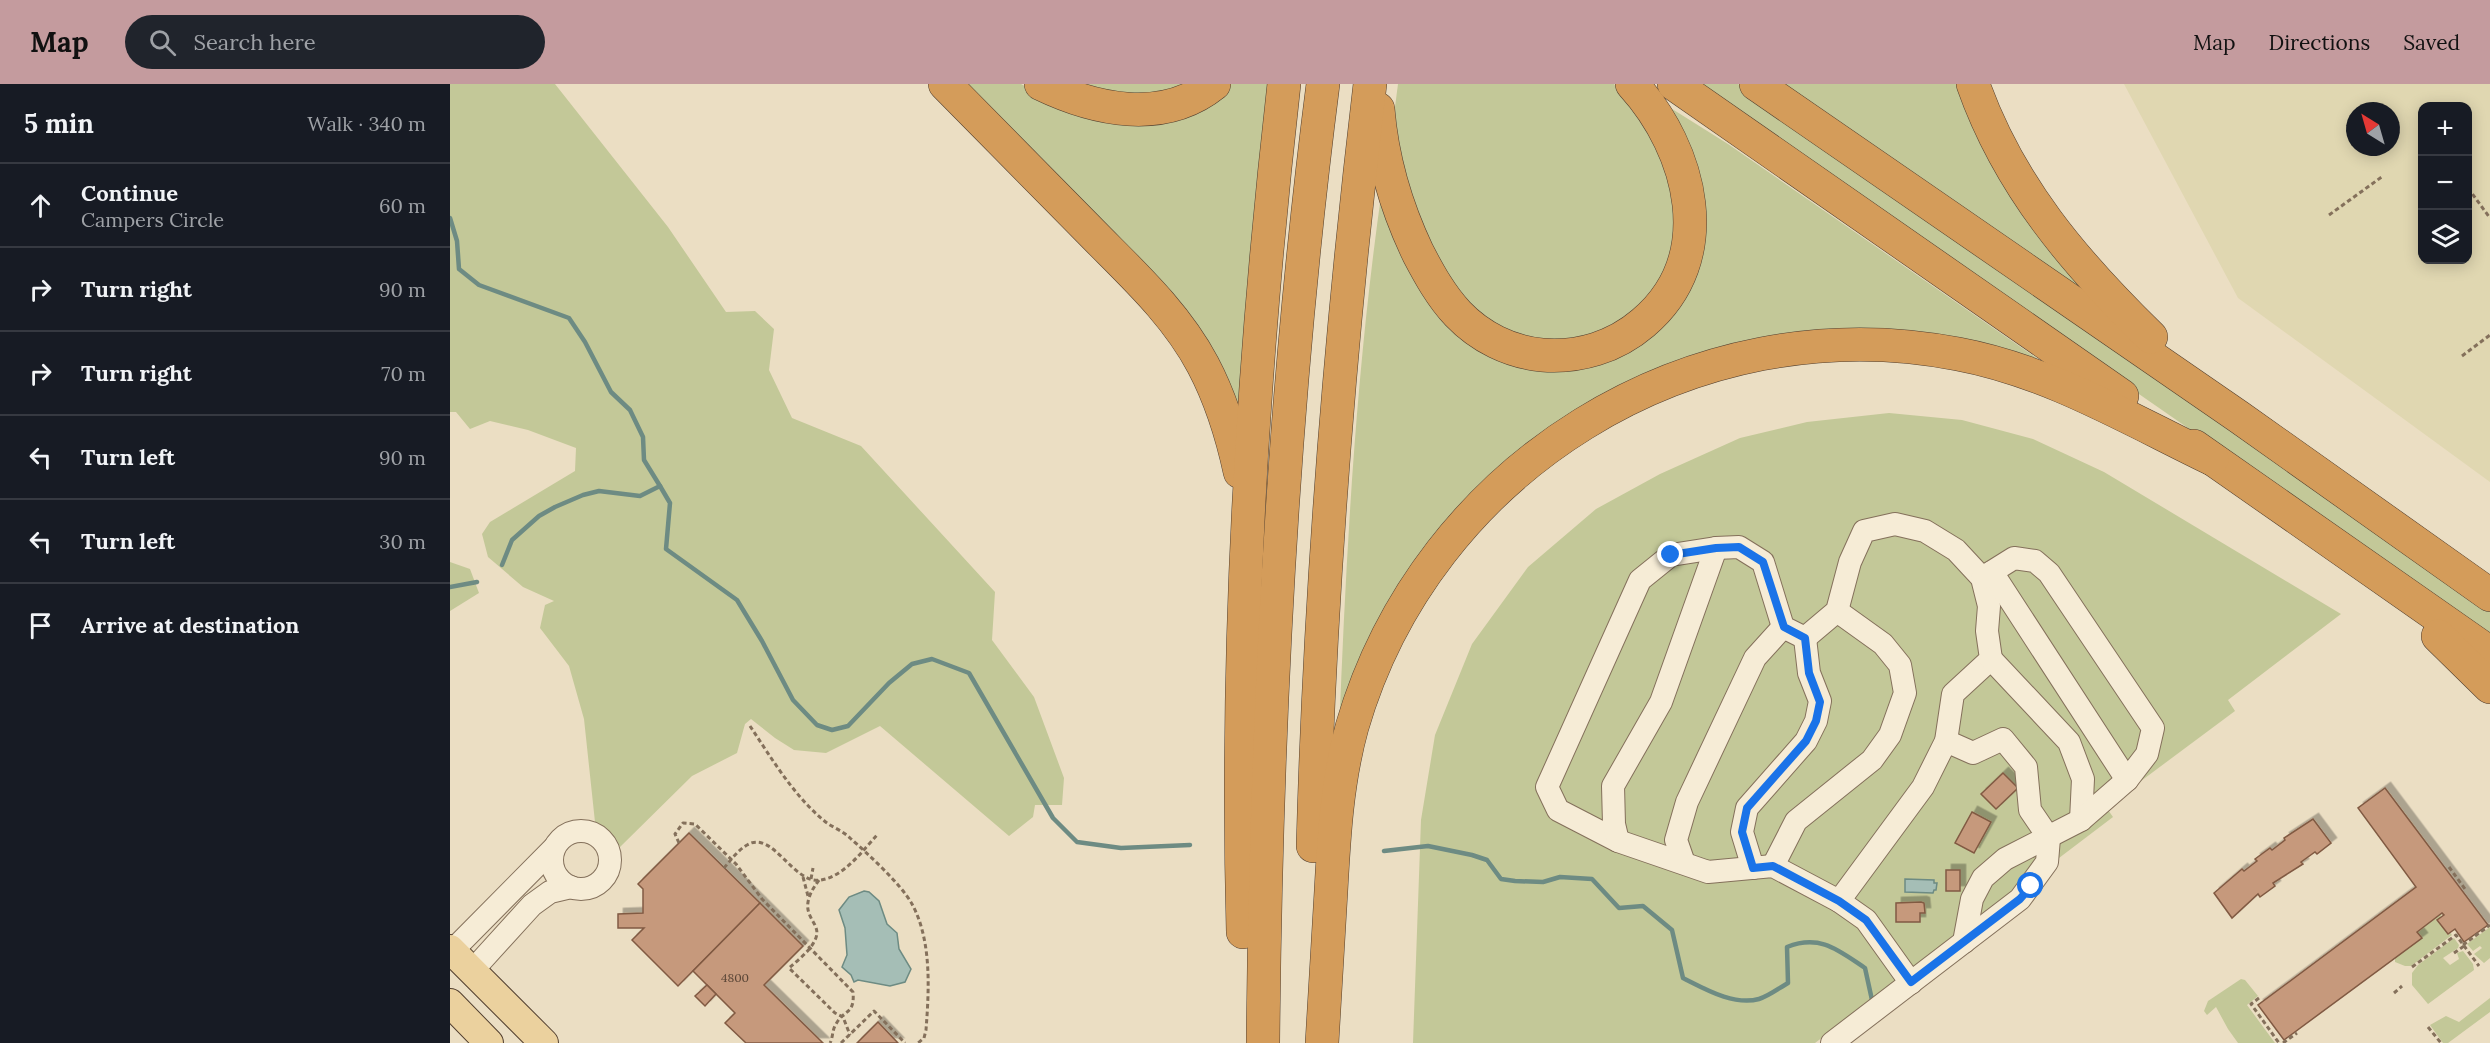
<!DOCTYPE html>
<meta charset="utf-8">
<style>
body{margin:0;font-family:Lora,serif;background:#20242c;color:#f1f3f6}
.controls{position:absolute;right:18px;top:18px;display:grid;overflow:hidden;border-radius:12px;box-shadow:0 3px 15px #0003}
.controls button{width:54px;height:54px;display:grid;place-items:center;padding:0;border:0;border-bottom:2px solid #363941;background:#171b24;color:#f1f3f6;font:30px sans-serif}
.compass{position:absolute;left:1896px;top:18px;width:54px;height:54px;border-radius:50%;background:#171b24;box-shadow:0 3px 15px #0003;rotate:323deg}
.stop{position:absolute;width:18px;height:18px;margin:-14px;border:4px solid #1a73e8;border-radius:50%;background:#fff}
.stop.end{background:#1a73e8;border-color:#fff;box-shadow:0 2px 6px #0008}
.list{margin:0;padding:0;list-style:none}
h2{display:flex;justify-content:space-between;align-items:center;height:78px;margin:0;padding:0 24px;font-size:26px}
h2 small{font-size:20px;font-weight:400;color:#9ea1a6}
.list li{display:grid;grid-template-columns:39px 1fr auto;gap:18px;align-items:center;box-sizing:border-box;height:84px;padding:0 24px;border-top:2px solid #363941}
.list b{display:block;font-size:22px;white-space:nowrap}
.list p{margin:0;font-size:20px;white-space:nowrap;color:#9ea1a6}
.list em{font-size:20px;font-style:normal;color:#9ea1a6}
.icon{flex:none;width:33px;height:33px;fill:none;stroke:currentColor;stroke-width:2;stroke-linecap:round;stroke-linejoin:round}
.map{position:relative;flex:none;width:2040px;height:959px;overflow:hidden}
header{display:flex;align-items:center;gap:36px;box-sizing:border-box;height:84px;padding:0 30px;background:#c49b9e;color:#111}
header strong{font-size:28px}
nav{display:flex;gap:33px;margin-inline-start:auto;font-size:21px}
.search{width:420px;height:54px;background:#20242c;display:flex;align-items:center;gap:15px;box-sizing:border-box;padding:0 21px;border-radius:33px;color:#9ea1a6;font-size:22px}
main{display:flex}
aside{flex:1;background:#171b24}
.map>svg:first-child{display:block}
</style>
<header>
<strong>Map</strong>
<div class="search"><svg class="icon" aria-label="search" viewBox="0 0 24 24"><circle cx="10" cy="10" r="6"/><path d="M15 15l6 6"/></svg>Search here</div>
<nav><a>Map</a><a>Directions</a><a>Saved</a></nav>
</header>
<main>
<aside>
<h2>5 min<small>Walk · 340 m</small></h2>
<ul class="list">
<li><svg class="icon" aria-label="ahead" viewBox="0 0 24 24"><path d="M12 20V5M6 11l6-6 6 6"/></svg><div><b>Continue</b><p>Campers Circle</p></div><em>60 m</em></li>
<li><svg class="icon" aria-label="right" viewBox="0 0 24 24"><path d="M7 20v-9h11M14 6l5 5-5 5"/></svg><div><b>Turn right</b></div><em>90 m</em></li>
<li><svg class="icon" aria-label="right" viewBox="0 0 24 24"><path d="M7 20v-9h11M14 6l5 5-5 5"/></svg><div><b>Turn right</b></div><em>70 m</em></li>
<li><svg class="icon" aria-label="left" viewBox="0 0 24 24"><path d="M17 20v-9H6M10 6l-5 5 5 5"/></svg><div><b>Turn left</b></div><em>90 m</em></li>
<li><svg class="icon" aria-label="left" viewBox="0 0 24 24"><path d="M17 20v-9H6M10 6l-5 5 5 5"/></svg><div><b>Turn left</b></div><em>30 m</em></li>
<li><svg class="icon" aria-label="arrive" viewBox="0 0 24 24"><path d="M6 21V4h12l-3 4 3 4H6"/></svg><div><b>Arrive at destination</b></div></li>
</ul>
</aside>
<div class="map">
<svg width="2040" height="959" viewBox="0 0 2040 959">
<defs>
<filter id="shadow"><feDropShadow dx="5.5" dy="-5.5" stdDeviation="0" flood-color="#0004"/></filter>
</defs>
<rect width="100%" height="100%" fill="#ebdec3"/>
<path fill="#e0d7b1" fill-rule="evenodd" d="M1674,0h366v398l-252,-184zM1972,22h46v154h-46zM1905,27h36v36h-36z"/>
<g fill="#c3c898">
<polygon points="0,0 105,0 218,143 276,228 305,227 324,245 319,286 342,334 411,362 545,508 542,556 584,613 614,694 612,721 585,721 583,733 559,752 430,642 376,669 344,666 325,654 301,635 295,640 287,669 242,692 170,763 157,745 145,738 134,635 119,582 90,544 95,521 104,517 73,503 38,473 32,450 40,438 125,387 126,364 78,346 40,337 20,345 6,328 0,328"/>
<polygon points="502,0 571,0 605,18 658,32 778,0 821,0 789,365 763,301"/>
<polygon points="616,0 741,0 697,14"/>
<polygon points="948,0 1164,0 1188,31 1226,103 1222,177 1188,227 1132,256 1061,254 1030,235 982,178 946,62 945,23"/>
<polygon points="1243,0 1288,0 2040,523 2040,557 1958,497"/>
<polygon points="1334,0 1515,0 1641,213"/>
<path d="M1219,23l59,37 336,233 -301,-31 -242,112 -182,277c7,-183 17,-365 43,-546l30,77 137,97 137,-83z"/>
<polygon points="1439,329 1512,336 1583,355 1654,388 1891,530 1778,616 1785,627 1656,723 1663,733 1365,959 963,959 971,736 985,651 1022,560 1078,483 1146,425 1210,390 1290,354 1357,338"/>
<polygon points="0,478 20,485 29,509 0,527"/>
<polygon points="1992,829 1990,834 2002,851 1961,882 1955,882 1945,878 1945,873 1970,852 1967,848"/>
<polygon points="2040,843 2040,874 2034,879 2024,870 2032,864 2030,862 2023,867 2017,860"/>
<polygon points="2004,854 2009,861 2008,864 1993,874 2000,881 2009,875 2007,869 2013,867 2023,880 2024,886 1978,920 1962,901 1962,889 1968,881"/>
<polygon points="1791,895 1795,896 1808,912 1797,921 1825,959 1788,959 1778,945 1766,923 1757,931 1754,927 1758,917"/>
<polygon points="2040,914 2040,928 1998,959 1993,959 1980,941 1996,932 2009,938"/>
</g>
<g fill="#a5beb6" stroke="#6d8b83" stroke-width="1.5">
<polygon points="1455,795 1484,796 1484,799 1487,799 1486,806 1484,806 1483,809 1455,808"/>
<polygon points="414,807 419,808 429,817 437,840 447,849 449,865 461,885 455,898 440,902 408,896 404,898 401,891 392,883 397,871 395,844 389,826 399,813"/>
</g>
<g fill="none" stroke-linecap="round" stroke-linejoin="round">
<g stroke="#6d8b83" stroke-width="4.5">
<polyline points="0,134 7,157 9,185 29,201 119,234 135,258 161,308 180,326 193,353 194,376 210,402"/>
<polyline points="52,481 62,456 89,432 105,423 133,411 149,407 190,412 210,402 220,419 216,465 287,516 312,557 343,616 367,641 382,646 398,642 439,599 462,580 482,575 519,589 603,734 627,758 671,764 740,761"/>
<polyline points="0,503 27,498"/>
<path d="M934,767l44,-5 44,9 15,5 14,19 14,2 28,1 17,-5 32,2 27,29 24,-2 29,24 11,48c22,11 51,28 76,21 10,-3 20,-11 29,-16l-1,-36c33,-13 51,3 78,21l7,32"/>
</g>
</g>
<g fill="#c6997c" stroke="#815a43" stroke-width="1.5" filter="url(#shadow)">
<polygon points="1553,689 1568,704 1546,725 1531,710"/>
<polygon points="1935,704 2038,841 2014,858 2005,845 1998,850 1987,836 1994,831 1992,829 1967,848 1972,854 1834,956 1808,921 1966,803 1908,724"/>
<polygon points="1522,728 1541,738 1524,769 1505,759"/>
<polygon points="1863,735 1881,759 1867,770 1865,768 1851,778 1853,780 1823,799 1825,802 1810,813 1808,810 1782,834 1764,809 1792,785 1794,787 1807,777 1805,775 1820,764 1822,766 1835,756 1834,754"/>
<polygon points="239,749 310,819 228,902 182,856 194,844 168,844 168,830 193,829 193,805 188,800"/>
<rect x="1496" y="786" width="14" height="21"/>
<polygon points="1471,818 1474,819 1475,829 1470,829 1470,838 1446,838 1446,819"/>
<polygon points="310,819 353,862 314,901 373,959 296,959 275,939 285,929 243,887"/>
<polygon points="257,901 266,910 255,922 245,912"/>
<polygon points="428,938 448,959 407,959"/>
</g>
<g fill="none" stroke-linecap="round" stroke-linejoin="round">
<defs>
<g id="minor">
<polygon points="1445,440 1475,447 1506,466 1532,494 1539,522 1537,547 1541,575 1503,610 1496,657 1473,703 1389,817 1323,782 1258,788 1168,757 1108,726 1097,703 1190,496 1221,471 1266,464 1289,463 1313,478 1333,543 1355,554 1387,527 1400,478 1414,447"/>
<polyline points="1542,488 1677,696"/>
<polyline points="1541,575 1619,658 1633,695 1631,736"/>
<circle cx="131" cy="776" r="29"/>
<polyline points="1168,757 1164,740 1163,702 1211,618 1266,464"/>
<polyline points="1234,779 1226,756 1237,718 1305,574 1333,543"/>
<polyline points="1323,782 1346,737 1422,676 1440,651 1455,609 1450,581 1433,560 1387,527"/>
<polyline points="1303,784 1292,748 1297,724 1356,657 1366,637 1370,617 1359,589 1355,554"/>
<polyline points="1389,817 1416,836 1461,899"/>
<polyline points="1514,858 1522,815 1533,794 1555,775 1631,736 1677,696 1697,670 1703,644 1599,489 1585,477 1564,474 1532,494"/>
<polyline points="2,867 104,764"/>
<polyline points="22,887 82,821 100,808 121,803"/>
<polyline points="1382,959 1570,815 1597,778 1599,754 1580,726 1576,683 1553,655 1523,669 1496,657"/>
</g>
<g id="major">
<polyline points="0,865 94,959"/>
<polyline points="0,919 39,959"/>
</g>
<g id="highway">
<path d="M495,0c48,49 96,97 144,146 41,42 86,82 114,135 18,34 29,70 37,107"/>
<path d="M591,0c54,26 122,41 173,0"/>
<polyline points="1224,0 1672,312"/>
<polyline points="1306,0 1789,333 2040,511"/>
<path d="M1523,0c36,102 102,179 178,253"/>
<path d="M928,25c4,49 19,100 40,144 11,21 23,43 40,61 22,23 52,38 84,41 37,3 73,-8 101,-32 77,-65 49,-173 -11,-239"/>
<polyline points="1744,362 2040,569"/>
<polyline points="1988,552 2040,603"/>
<path d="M863,762c7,-255 27,-509 57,-762"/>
<path d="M793,848c-8,-284 9,-566 41,-848"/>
<path d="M813,959c3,-320 19,-641 60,-959"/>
<path d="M872,959c3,-51 6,-101 9,-152 3,-55 6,-110 21,-164 75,-259 340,-425 606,-373 91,17 171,65 254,105"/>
</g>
</defs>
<use href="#minor" stroke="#84705b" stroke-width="24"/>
<use href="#major" stroke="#523f2f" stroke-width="30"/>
<use href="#highway" stroke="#523f2f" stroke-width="34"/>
<g stroke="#84705b" stroke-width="3" stroke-dasharray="4.5 3" stroke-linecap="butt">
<polyline points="2018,104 2040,134"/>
<polyline points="1879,131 1933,92"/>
<polyline points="2012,272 2040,251"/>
<path d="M300,642c22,33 45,72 77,97 7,5 16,8 23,15 18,16 51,46 62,66 20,37 17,86 14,126l-2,8 -6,5"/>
<path d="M229,759l-4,-9 8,-11 12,1 41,40 26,35 91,93c2,23 -9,17 -17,32 -4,6 -3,14 -6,19"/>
<polyline points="1999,783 2015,805"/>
<path d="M274,784c7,-8 14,-18 23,-23 26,-16 46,40 74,35 24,-4 42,-30 57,-46"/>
<polyline points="353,793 358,812"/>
<polyline points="361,795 363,784"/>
<path d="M369,796c-28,37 6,40 -4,60 -5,11 -17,20 -26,28l46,45 8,4 7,18"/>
<polyline points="2013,861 2040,841"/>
<polyline points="2004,869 2014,862"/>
<polyline points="1962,883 2006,851 2029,882"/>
<polyline points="1944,909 1952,902"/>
<polyline points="1809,914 1801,920 1829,959"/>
<polyline points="1978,943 1991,959"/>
<polyline points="391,959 424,927 455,959"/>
<polyline points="1833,959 1847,949"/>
</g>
<use href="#minor" stroke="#f6ecd6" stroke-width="22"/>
<use href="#major" stroke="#ebd19e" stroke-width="28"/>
<use href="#highway" stroke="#d49c5a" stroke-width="33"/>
</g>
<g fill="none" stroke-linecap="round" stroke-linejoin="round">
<polyline stroke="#1a73e8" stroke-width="8" points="1221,471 1266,464 1289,463 1313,478 1334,543 1355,554 1359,589 1370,618 1366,637 1356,657 1297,724 1292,748 1303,784 1323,782 1389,817 1416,836 1461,898 1570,815 1581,802"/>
</g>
<g text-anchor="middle" stroke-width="4.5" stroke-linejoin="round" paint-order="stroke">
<g font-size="12" fill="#594536">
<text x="285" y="898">4800</text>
</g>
</g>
</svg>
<div class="controls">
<button>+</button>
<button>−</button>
<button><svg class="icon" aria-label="layers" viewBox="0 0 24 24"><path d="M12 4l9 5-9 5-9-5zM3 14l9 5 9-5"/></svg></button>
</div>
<svg class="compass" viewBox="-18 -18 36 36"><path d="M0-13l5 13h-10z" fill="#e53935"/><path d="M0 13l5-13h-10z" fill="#9ea1a6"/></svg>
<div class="stop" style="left:1581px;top:802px"></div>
<div class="stop end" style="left:1221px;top:471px"></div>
</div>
</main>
